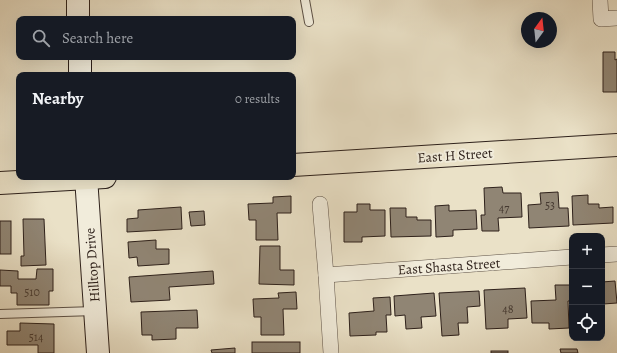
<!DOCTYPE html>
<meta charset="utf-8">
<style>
body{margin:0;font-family:Alegreya,serif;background:#242831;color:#f1f3f6}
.controls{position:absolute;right:12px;bottom:12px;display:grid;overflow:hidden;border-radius:8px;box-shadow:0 4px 16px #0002}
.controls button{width:36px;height:36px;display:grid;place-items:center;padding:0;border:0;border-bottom:1px solid #363941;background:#171b24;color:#f1f3f6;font:20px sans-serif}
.compass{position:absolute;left:521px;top:12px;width:36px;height:36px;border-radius:50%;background:#171b24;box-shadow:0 4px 16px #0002;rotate:15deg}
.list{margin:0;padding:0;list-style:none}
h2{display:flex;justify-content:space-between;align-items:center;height:52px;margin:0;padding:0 16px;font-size:17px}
h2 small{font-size:13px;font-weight:400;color:#9ea1a6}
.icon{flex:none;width:22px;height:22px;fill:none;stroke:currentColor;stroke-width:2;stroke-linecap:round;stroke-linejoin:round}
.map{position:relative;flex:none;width:617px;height:353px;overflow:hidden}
.search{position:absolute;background:#171b24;box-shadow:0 4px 16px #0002;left:16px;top:16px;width:280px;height:44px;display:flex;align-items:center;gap:10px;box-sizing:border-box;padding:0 14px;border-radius:8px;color:#9ea1a6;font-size:15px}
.panel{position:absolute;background:#171b24;box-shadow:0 4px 16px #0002;left:16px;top:72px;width:280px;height:108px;border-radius:8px}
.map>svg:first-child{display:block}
</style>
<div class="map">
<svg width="617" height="353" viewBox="0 0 617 353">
<rect width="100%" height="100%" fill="#eae1c7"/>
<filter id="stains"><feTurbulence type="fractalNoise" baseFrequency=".005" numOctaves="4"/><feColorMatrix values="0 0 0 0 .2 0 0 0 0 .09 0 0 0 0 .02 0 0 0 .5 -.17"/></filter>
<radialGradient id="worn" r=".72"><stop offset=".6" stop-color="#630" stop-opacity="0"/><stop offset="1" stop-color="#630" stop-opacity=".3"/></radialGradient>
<g fill="#908574" stroke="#2e211b">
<polygon points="603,52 615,52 615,60 617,59 617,92 603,92"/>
<polygon points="502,187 503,193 521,193 522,217 498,218 499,231 482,231 481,215 485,215 484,188"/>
<polygon points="558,192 559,208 568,208 569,226 529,228 528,205 541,204 540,193"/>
<polygon points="588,195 588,204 599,204 599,208 613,207 613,223 573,225 572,196"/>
<polygon points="291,196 291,213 277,213 278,240 256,240 256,220 249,220 248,204 273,203 273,197"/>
<polygon points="357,204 370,204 370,210 385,210 385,236 362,237 362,242 344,242 344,212 357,212"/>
<polygon points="449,205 449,211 476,210 477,229 453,230 453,236 436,237 435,206"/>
<polygon points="181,207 182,229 127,232 127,219 138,218 138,210"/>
<polygon points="390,208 406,208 406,217 417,217 417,220 431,220 431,236 391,237"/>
<polygon points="204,211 205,225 191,226 189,212"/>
<polygon points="23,219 44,219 46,265 21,266 21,256 24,256"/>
<rect x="0" y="221" width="11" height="33"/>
<polygon points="156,240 156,249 169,249 169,264 138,266 137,257 129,258 128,242"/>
<polygon points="260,246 280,246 280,270 294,270 294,285 259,284"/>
<polygon points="37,269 53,269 53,291 49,291 49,305 17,305 17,293 11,293 11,286 0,286 0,270 18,271 18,279 36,279"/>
<polygon points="213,271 214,284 169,287 170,300 131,302 129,277"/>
<polygon points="615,281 617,303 603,304 604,318 602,318 602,282"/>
<polygon points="555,285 571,285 572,301 568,301 569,328 549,329 549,323 532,323 531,301 556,300"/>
<polygon points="525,288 527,318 508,319 508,328 486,329 484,290"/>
<polygon points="479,291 480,306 467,307 468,323 458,323 459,335 442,336 439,293"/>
<polygon points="296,292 297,309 283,309 284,335 261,335 261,317 254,317 253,299 279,298 278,293"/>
<polygon points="434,293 436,316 421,317 422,328 406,329 405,315 395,316 394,296"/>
<polygon points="390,297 391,315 386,315 387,332 376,332 376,335 350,336 349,313 374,311 373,298"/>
<polygon points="197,310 198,328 176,328 176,339 152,340 152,335 142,335 141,312"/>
<polygon points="20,323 54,324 54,353 38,353 38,345 7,345 7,331 20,331"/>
<rect x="252" y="342" width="48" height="11"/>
<polygon points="235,348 235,353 212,353 211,350"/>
<polygon points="560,349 577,349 578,353 561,353"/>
<rect x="491" y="351" width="17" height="2"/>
</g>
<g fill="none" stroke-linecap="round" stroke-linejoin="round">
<defs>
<g id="service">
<polyline points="305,0 309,22"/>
<polyline points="0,314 95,311"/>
</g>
<g id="minor">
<polyline points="600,0 601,19 617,18"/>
<polyline points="320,204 326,275 331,353"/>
<polyline points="602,255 617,254"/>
<polyline points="326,275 572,257"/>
</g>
<g id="secondary">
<polyline points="78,0 78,19"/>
<polyline points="80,57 80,75"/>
<polyline points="86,177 98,353"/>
</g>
<g id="primary">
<polyline points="293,165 617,145"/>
<polyline points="0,183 105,177"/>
</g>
</defs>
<use href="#service" stroke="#5d5146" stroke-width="10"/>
<use href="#minor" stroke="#5d5146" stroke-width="16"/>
<use href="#secondary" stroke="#2e211b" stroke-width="24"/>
<use href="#primary" stroke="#2e211b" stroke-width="24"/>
<use href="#service" stroke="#f1ecdb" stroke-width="8"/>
<use href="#minor" stroke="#f1ecdb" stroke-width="15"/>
<use href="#secondary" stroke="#f1ecdb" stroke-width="22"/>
<use href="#primary" stroke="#eae1c7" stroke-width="22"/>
</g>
<g text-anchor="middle" stroke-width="4" stroke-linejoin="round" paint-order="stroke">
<g font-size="12" fill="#463a31">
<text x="550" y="209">53</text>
<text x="504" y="212">47</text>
<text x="32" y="296">510</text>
<text x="508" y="313">48</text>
<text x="36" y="341">514</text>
</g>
<g font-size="14" fill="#2e211b" stroke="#f1ecdb">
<text transform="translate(455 155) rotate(-4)" y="5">East H Street</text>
<text transform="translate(92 265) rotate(-94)" y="5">Hilltop Drive</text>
<text transform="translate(449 266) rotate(-4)" y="5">East Shasta Street</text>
</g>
</g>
<rect width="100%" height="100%" filter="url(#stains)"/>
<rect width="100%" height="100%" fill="url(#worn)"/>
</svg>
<div class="controls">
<button>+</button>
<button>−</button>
<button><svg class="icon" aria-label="locate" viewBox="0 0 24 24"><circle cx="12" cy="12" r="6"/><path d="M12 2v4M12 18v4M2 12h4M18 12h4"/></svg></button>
</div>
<svg class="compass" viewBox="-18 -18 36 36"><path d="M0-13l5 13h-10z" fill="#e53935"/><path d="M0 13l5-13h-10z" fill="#9ea1a6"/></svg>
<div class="search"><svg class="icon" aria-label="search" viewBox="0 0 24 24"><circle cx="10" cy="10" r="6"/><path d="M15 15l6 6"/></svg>Search here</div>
<section class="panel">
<h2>Nearby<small>0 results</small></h2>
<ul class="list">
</ul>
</section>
</div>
